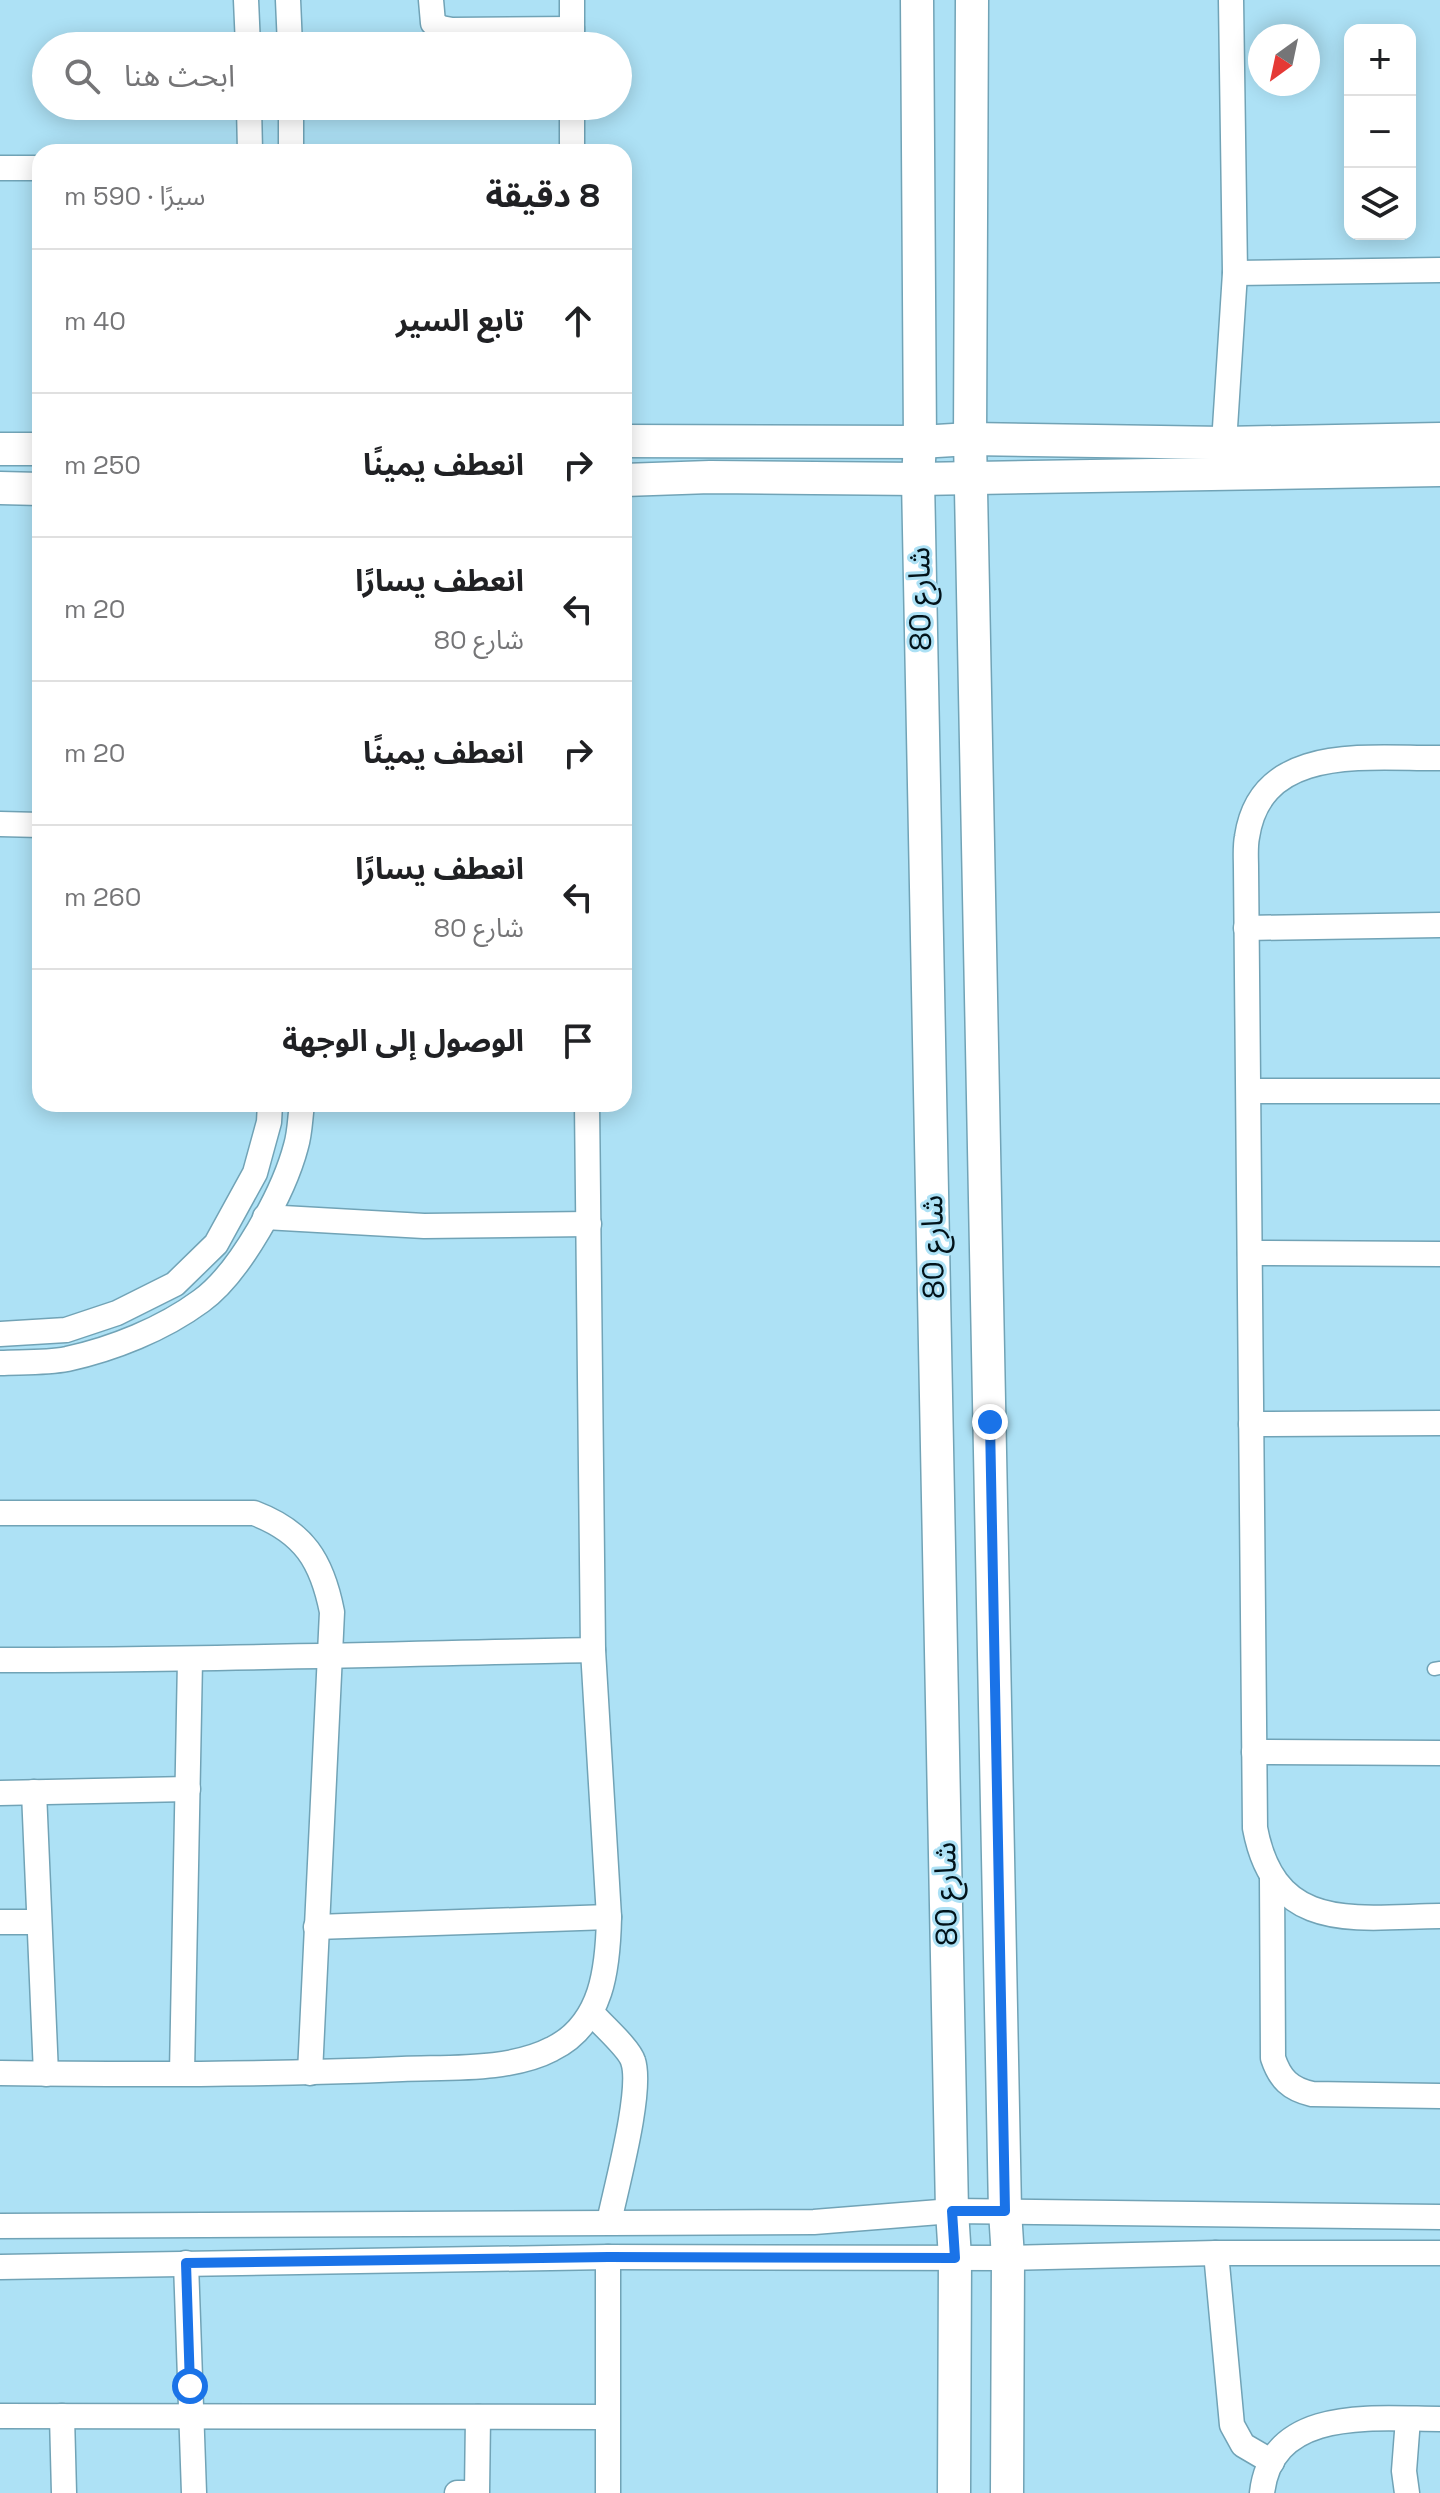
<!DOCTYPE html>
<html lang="ar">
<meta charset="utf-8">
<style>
body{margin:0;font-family:"Space Grotesk","Noto Sans Arabic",sans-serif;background:#f2f2f2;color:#202124;direction:rtl}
.controls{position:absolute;right:24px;top:24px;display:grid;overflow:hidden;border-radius:16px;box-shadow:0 4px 20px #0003}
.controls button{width:72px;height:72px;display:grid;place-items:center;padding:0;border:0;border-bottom:2px solid #e0e0e0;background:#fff;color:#202124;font:40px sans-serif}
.compass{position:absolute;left:1248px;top:24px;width:72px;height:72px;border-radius:50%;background:#fff;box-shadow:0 4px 20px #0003;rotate:213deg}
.stop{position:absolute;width:24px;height:24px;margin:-18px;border:6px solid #1a73e8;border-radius:50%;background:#fff}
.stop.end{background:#1a73e8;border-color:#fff;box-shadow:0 2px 8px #0008}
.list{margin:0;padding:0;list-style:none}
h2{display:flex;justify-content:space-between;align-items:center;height:104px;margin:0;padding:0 32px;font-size:34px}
h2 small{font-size:26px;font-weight:400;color:#757577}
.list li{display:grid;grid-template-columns:52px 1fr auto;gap:24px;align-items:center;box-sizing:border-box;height:144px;padding:0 32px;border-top:2px solid #e0e0e0}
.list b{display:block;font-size:30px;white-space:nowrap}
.list p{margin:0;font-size:26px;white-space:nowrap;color:#757577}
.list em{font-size:26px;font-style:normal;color:#757577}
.icon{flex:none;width:44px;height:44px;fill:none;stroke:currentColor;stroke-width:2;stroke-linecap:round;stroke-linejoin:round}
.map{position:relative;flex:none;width:1440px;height:2493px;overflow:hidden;direction:ltr}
.search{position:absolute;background:#fff;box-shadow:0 4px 20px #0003;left:32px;top:32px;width:600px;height:88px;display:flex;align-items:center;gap:20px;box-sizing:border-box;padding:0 28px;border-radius:44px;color:#757577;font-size:30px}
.panel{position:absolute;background:#fff;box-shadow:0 4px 20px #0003;left:32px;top:144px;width:600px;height:968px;border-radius:24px;direction:rtl}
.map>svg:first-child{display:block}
</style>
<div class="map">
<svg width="1440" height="2493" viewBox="0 0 1440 2493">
<rect width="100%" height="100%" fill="#ade1f5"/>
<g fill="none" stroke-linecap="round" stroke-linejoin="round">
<defs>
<polyline id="lane" points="1434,1669 1440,1668"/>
<g id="street">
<polyline points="246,0 248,46"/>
<polyline points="288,0 290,46"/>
<polyline points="431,0 433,23 441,28 452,30 572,29"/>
<polyline points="572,0 572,44"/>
<polyline points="249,106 250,152"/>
<polyline points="291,106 291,152"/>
<polyline points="572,106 572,152"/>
<polyline points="0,168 40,168"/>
<polyline points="1235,273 1440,270"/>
<polyline points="1224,443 1235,273 1231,0"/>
<path d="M1440,758c-70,1 -179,-16 -193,79 -2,10 -1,21 -1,31l9,960c20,107 101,89 185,88"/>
<polyline points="0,824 40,825"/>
<polyline points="1246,928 1440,925"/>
<polyline points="1249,1091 1440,1091"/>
<polyline points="265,1217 424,1226 589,1224"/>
<polyline points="1250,1253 1440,1254"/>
<polyline points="0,1334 66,1330 117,1313 175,1284 216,1244 255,1173 269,1122 270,1104"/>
<path d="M0,1363c22,-1 46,0 67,-4 46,-10 96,-30 134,-58 39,-28 83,-109 95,-155 4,-13 4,-28 6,-42"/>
<polyline points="1251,1424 1440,1423"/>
<path d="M0,1513h254c50,19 68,48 78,99l-22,461"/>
<path d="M0,1660c198,0 395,-6 593,-10"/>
<polyline points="1254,1752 1440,1753"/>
<polyline points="34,1792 46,2074"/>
<polyline points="0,1793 188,1789"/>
<path d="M1272,1878l1,180c7,21 17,31 39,36l128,2"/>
<polyline points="0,1922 39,1922"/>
<polyline points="316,1927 609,1917"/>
<path d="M592,2013c10,12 37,35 41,48 10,29 -17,127 -24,161"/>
<path d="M0,2073c134,2 268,2 402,-4 47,-2 108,2 150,-20 51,-25 56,-82 57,-132l-16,-267 -6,-546"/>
<polyline points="182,2073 190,1660"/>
<polyline points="0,2226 814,2222 952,2211 1440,2217"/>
<polyline points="1216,2253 1232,2425 1243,2445 1272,2462"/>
<polyline points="608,2257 608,2493"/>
<polyline points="186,2263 194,2493"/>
<polyline points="0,2267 608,2257 1008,2258 1216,2253 1440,2253"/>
<polyline points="0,2416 607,2417"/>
<polyline points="62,2416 64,2493"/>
<polyline points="457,2493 477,2493 478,2417"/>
<path d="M1262,2493c10,-88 115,-74 178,-74"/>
<polyline points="1407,2493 1404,2471 1408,2419"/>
</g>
<g id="secondary">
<polyline points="917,0 920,442 918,479 952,2211 955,2258 954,2493"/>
<polyline points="972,0 970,439 1005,2211 1008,2258 1007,2493"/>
<polyline points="624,441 920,442 970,439 1224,443 1440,439"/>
<polyline points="0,449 40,449"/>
<polyline points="624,480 710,477 918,479 1440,470"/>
<polyline points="0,488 40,489"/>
</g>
</defs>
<use href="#lane" stroke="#71a3b6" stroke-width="15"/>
<use href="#street" stroke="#71a3b6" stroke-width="27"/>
<use href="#secondary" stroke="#71a3b6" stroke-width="35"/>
<use href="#lane" stroke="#fff" stroke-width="12"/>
<use href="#street" stroke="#fff" stroke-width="24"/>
<use href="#secondary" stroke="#fff" stroke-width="32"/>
</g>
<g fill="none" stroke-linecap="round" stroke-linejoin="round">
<polyline stroke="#1a73e8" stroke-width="10" points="190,2386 186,2263 608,2257 955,2258 952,2211 1005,2211 990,1422"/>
</g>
<g text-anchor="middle" stroke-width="6" stroke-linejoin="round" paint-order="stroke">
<g font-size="30" fill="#02131a" stroke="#ade1f5">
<text transform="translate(920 599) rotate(-91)" y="10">شارع 80</text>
<text transform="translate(933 1247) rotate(-91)" y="10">شارع 80</text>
<text transform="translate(946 1894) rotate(-91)" y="10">شارع 80</text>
</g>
</g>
</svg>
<div class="controls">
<button>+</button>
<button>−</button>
<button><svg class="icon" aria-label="layers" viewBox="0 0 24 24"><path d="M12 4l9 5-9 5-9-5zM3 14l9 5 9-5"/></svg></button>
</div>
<svg class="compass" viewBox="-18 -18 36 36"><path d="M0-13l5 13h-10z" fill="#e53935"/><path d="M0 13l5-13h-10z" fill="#757577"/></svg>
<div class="stop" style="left:190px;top:2386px"></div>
<div class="stop end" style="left:990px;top:1422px"></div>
<div class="search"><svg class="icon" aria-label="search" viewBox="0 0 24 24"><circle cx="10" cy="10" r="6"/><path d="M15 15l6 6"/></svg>ابحث هنا</div>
<section class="panel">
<h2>8 دقيقة<small>سيرًا · 590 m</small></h2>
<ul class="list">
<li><svg class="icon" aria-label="ahead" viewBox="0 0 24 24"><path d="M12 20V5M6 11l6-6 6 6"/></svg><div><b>تابع السير</b></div><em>40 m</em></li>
<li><svg class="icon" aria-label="right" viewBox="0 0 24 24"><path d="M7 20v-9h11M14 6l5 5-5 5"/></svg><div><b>انعطف يمينًا</b></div><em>250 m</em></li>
<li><svg class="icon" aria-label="left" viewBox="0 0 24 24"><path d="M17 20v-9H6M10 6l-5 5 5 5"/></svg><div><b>انعطف يسارًا</b><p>شارع 80</p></div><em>20 m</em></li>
<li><svg class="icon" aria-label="right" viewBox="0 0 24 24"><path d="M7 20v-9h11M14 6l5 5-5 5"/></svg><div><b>انعطف يمينًا</b></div><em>20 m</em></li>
<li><svg class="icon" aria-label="left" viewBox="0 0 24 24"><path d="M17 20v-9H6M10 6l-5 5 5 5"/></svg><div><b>انعطف يسارًا</b><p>شارع 80</p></div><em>260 m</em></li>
<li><svg class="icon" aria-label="arrive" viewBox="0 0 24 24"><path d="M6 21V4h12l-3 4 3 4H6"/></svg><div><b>الوصول إلى الوجهة</b></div></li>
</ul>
</section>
</div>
